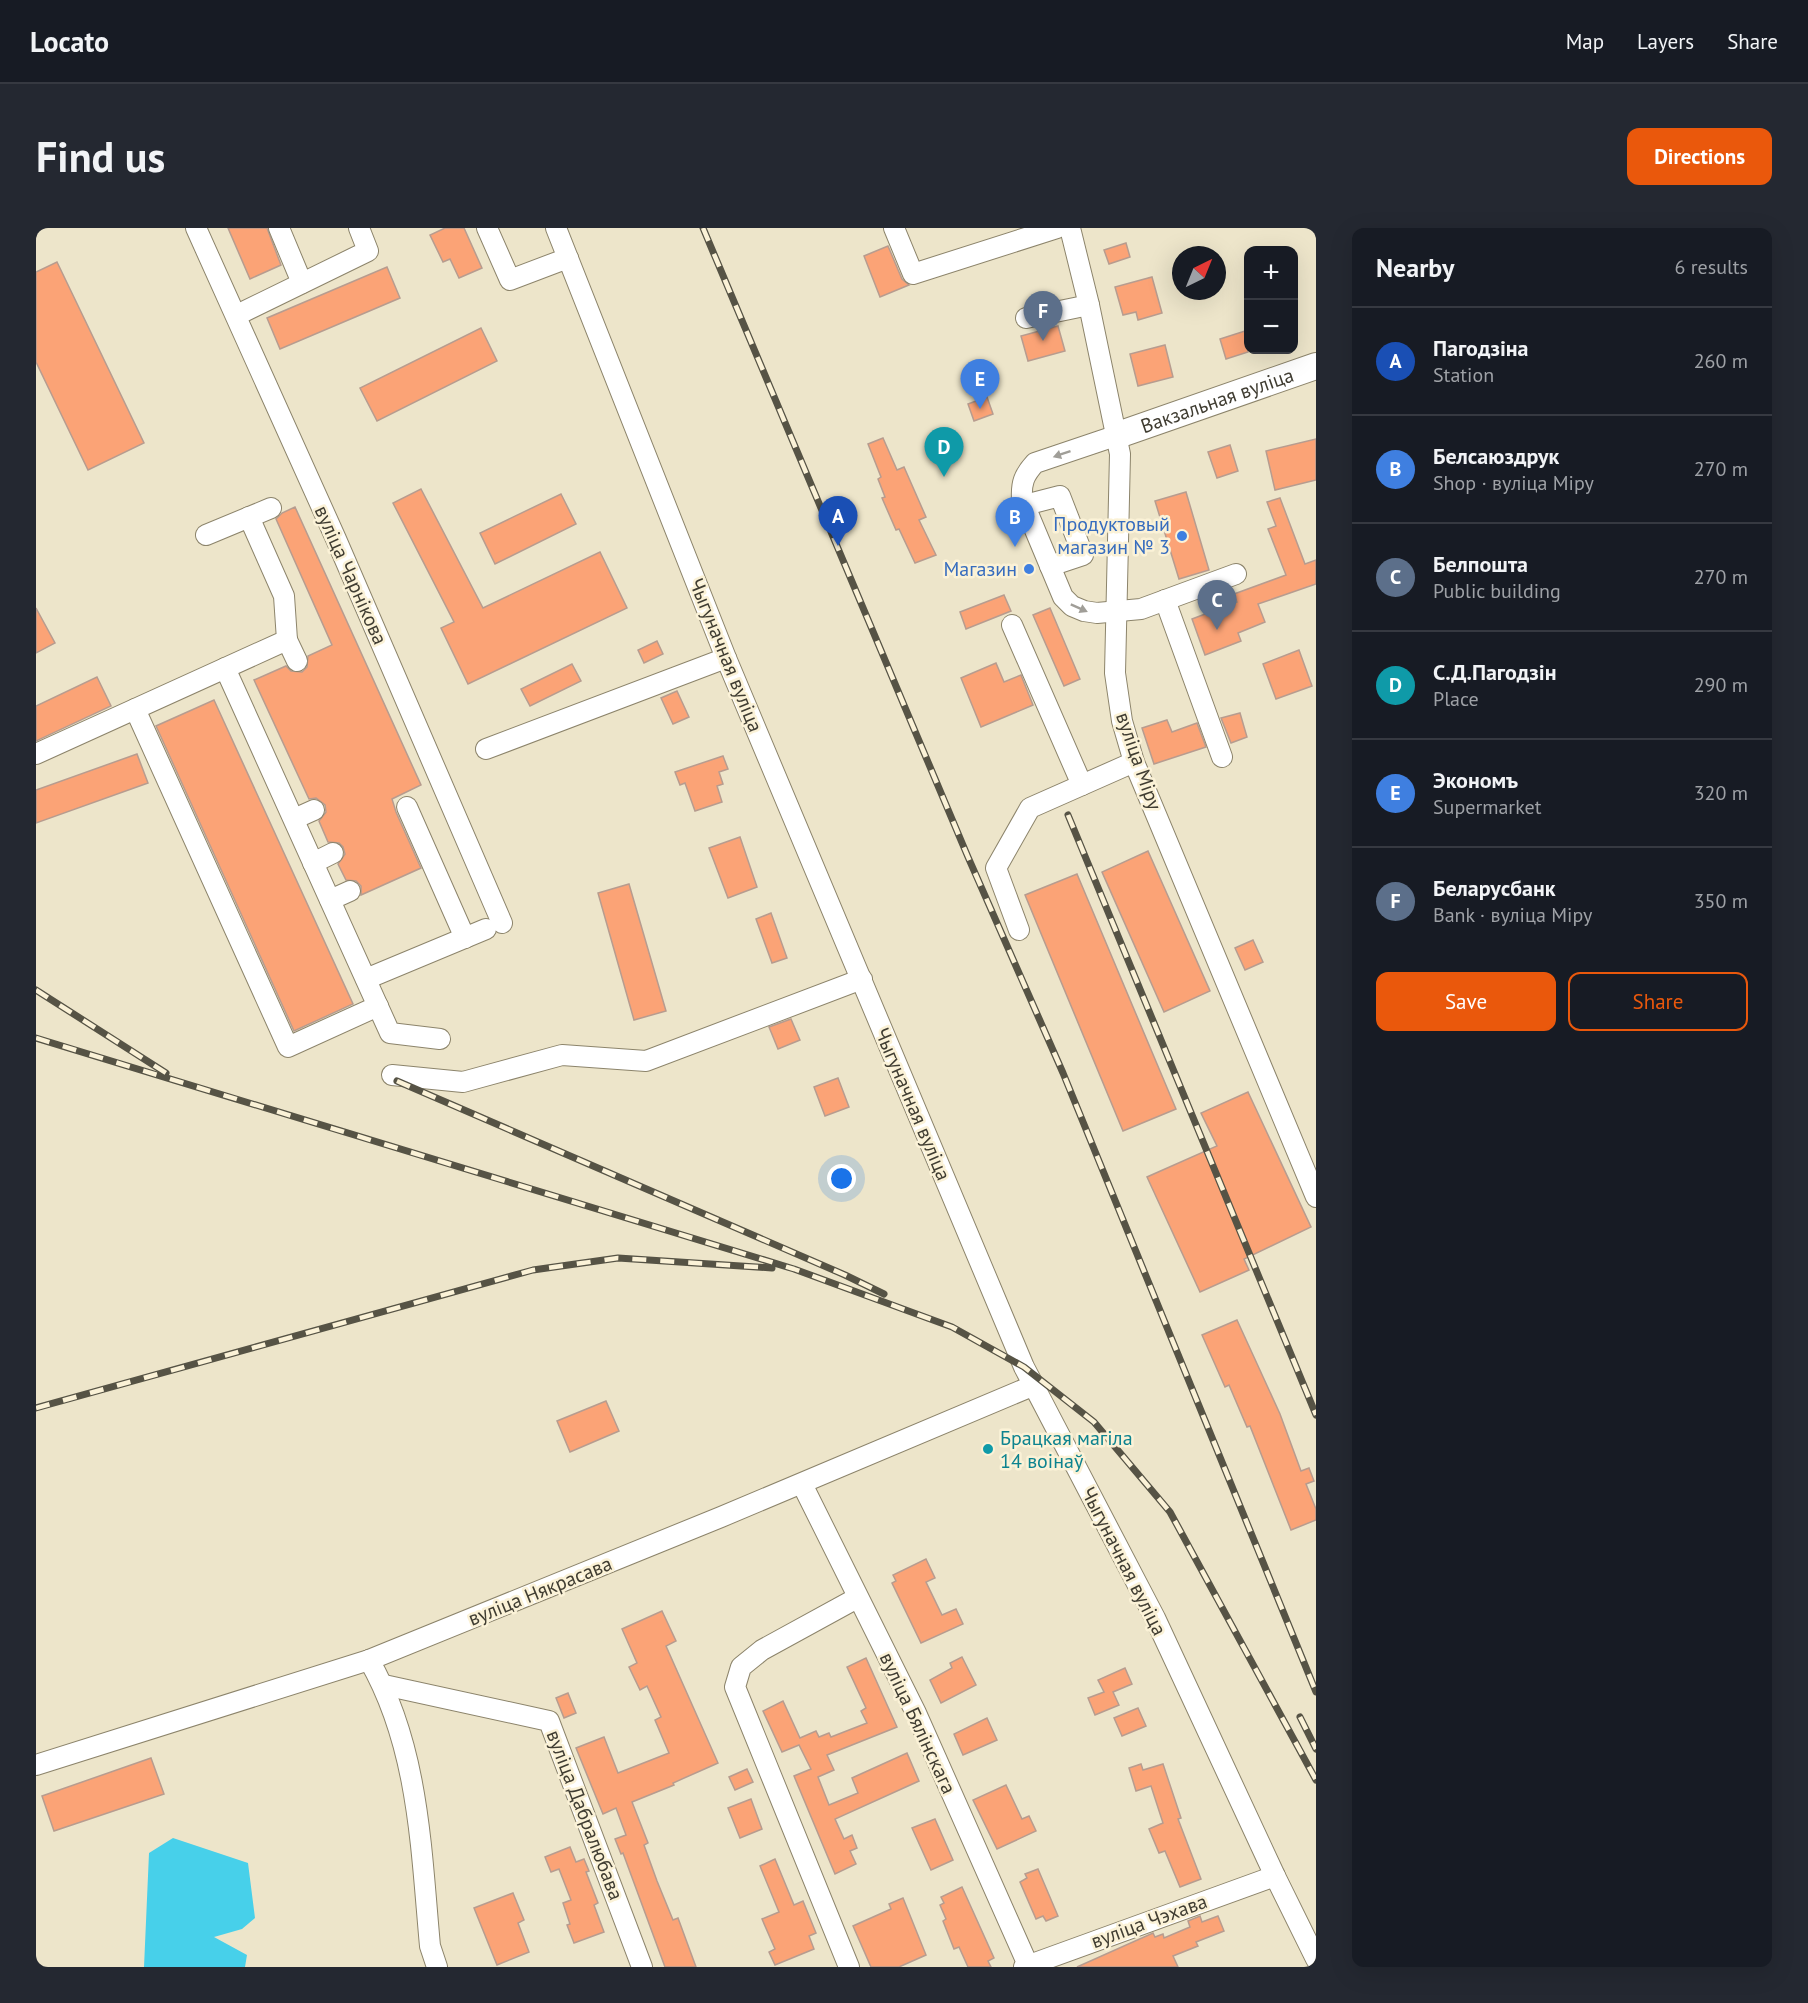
<!DOCTYPE html>
<meta charset="utf-8">
<style>
body{margin:0;font-family:"PT Sans",sans-serif;background:#242831;color:#f1f3f6}
.controls{position:absolute;right:18px;top:18px;display:grid;overflow:hidden;border-radius:12px;box-shadow:0 6px 24px #0002}
.controls button{width:54px;height:54px;display:grid;place-items:center;padding:0;border:0;border-bottom:2px solid #363941;background:#171b24;color:#f1f3f6;font:30px sans-serif}
.compass{position:absolute;left:1136px;top:18px;width:54px;height:54px;border-radius:50%;background:#171b24;box-shadow:0 6px 24px #0002;rotate:43deg}
.you{position:absolute;left:806px;top:951px;width:21px;height:21px;margin:-15px;border:4px solid #fff;border-radius:50%;background:#1a73e8;box-shadow:0 0 0 9px #1a73e833}
.badge{display:grid;place-items:center;width:39px;height:39px;border-radius:50%;background:#ea580c;color:#fff;font-size:20px;font-weight:700}
.pin{position:absolute;translate:-50% -50px;filter:drop-shadow(0 2px 3px #0008)}
.pin::after{content:'';position:absolute;top:32px;width:21px;height:18px;background:inherit;clip-path:polygon(0 0,100% 0,50% 100%)}
.list{margin:0;padding:0;list-style:none}
h2{display:flex;justify-content:space-between;align-items:center;height:78px;margin:0;padding:0 24px;font-size:26px}
h2 small{font-size:20px;font-weight:400;color:#9ea1a6}
.list li{display:grid;grid-template-columns:39px 1fr auto;gap:18px;align-items:center;box-sizing:border-box;height:108px;padding:0 24px;border-top:2px solid #363941}
.list b{display:block;font-size:22px;white-space:nowrap}
.list p{margin:0;font-size:20px;white-space:nowrap;color:#9ea1a6}
.list em{font-size:20px;font-style:normal;color:#9ea1a6}
.actions{display:flex;gap:12px;padding:18px 24px}
.actions a{flex:1;padding:14px 0;border:2px solid #ea580c;border-radius:12px;text-align:center;font-size:21px;color:#ea580c}
.actions .main{background:#ea580c;color:#fff}
.map{position:relative;flex:none;width:1280px;height:1739px;overflow:hidden;border-radius:12px}
header{display:flex;align-items:center;gap:36px;box-sizing:border-box;height:84px;padding:0 30px;background:#171b24;border-bottom:2px solid #363941}
header strong{font-size:28px}
nav{display:flex;gap:33px;margin-inline-start:auto;font-size:21px}
.intro{display:flex;align-items:center;justify-content:space-between;box-sizing:border-box;height:144px;padding:0 36px}
h1{margin:0;font-size:42px}
.button{padding:15px 27px;border-radius:12px;background:#ea580c;color:#fff;font-size:21px;font-weight:700}
main{display:flex;gap:36px;padding:0 36px}
aside{flex:1;background:#171b24;border-radius:12px;box-shadow:0 6px 24px #0002}
.map>svg:first-child{display:block}
</style>
<header>
<strong>Locato</strong>
<nav><a>Map</a><a>Layers</a><a>Share</a></nav>
</header>
<div class="intro"><h1>Find us</h1><a class="button">Directions</a></div>
<main>
<div class="map">
<svg width="1280" height="1739" viewBox="0 0 1280 1739">
<rect width="100%" height="100%" fill="#ede5ca"/>
<polygon fill="#47d0ea" points="137,1610 212,1635 219,1690 206,1701 178,1709 211,1727 209,1739 108,1739 113,1625"/>
<g fill="#fba376" stroke="#b79c8f" stroke-width="1.5">
<polygon points="192,0 231,0 245,37 214,51"/>
<polygon points="409,0 428,0 446,40 423,50 414,31 407,34 394,7"/>
<polygon points="1090,15 1094,29 1073,36 1068,22"/>
<polygon points="852,18 866,51 873,57 844,69 828,28"/>
<polygon points="21,34 108,215 52,242 0,134 0,44"/>
<polygon points="351,39 364,70 244,121 231,90"/>
<polygon points="1116,49 1126,85 1102,92 1100,84 1087,87 1079,59"/>
<polygon points="1022,98 1029,123 992,133 985,108"/>
<polygon points="445,100 461,133 341,193 324,160"/>
<polygon points="1212,102 1212,124 1190,131 1184,111"/>
<polygon points="1129,117 1137,149 1102,158 1094,126"/>
<polygon points="951,169 957,186 938,193 932,176"/>
<polygon points="847,210 861,242 868,239 890,289 883,292 900,327 879,335 863,301 860,302 846,270 849,269 842,251 845,249 832,216"/>
<polygon points="1280,211 1280,252 1239,262 1230,223"/>
<polygon points="1194,217 1202,243 1181,250 1172,224"/>
<polygon points="385,261 447,380 564,324 591,380 432,456 405,400 418,394 357,275"/>
<polygon points="1150,264 1173,342 1143,351 1119,273"/>
<polygon points="525,266 540,296 459,336 444,305"/>
<polygon points="1244,270 1269,336 1280,332 1280,356 1222,376 1229,394 1202,405 1205,413 1169,427 1156,391 1201,374 1198,366 1250,347 1232,301 1240,298 1231,274"/>
<polygon points="259,279 385,557 356,571 360,584 385,640 325,667 325,658 320,653 310,652 302,636 309,626 307,619 303,615 292,614 283,593 290,584 289,577 280,570 273,571 218,452 250,438 255,443 266,444 271,439 272,428 296,417 240,291 246,285"/>
<polygon points="968,367 975,383 930,401 924,384"/>
<polygon points="0,380 19,415 0,425"/>
<polygon points="1014,380 1044,451 1028,458 997,387"/>
<polygon points="621,413 627,426 608,435 602,422"/>
<polygon points="1263,422 1276,458 1240,471 1227,436"/>
<polygon points="960,435 968,454 985,447 997,477 945,499 925,450"/>
<polygon points="536,436 545,453 494,478 485,461"/>
<polygon points="61,449 75,478 0,513 0,478"/>
<polygon points="641,463 653,489 637,496 625,470"/>
<polygon points="178,472 317,776 258,803 120,498"/>
<polygon points="1204,485 1211,509 1195,515 1185,490"/>
<polygon points="1131,492 1136,504 1161,495 1170,519 1118,536 1106,500"/>
<polygon points="101,526 112,555 0,595 0,562"/>
<polygon points="687,528 692,541 683,544 687,556 681,558 686,574 659,583 649,555 644,557 639,544"/>
<polygon points="704,609 721,659 692,670 673,620"/>
<polygon points="1112,623 1174,763 1128,784 1066,644"/>
<polygon points="1041,646 1140,881 1087,903 989,667"/>
<polygon points="593,656 630,783 598,792 562,665"/>
<polygon points="735,685 751,730 736,735 720,691"/>
<polygon points="1217,712 1227,734 1209,742 1199,720"/>
<polygon points="755,791 764,812 742,821 733,799"/>
<polygon points="802,850 813,879 789,888 778,859"/>
<polygon points="1212,864 1275,999 1208,1031 1213,1042 1164,1064 1111,949 1181,918 1165,885"/>
<polygon points="1201,1092 1244,1186 1265,1243 1273,1240 1278,1253 1270,1256 1280,1281 1280,1292 1255,1302 1214,1198 1211,1199 1193,1157 1189,1159 1166,1107"/>
<polygon points="570,1173 583,1203 534,1224 521,1193"/>
<polygon points="890,1331 899,1350 890,1354 906,1387 920,1381 927,1396 885,1415 856,1355 860,1353 857,1347"/>
<polygon points="626,1383 640,1413 630,1418 682,1535 637,1555 638,1557 596,1574 612,1615 608,1617 621,1653 637,1692 642,1690 660,1739 629,1739 587,1625 585,1626 579,1611 590,1607 580,1580 567,1586 540,1520 568,1509 582,1545 633,1525 619,1492 625,1489 611,1458 604,1462 593,1439 601,1435 586,1401"/>
<polygon points="926,1429 940,1457 905,1475 894,1452 916,1440 914,1435"/>
<polygon points="830,1430 861,1499 791,1527 798,1542 782,1549 793,1577 822,1565 816,1550 871,1525 883,1553 799,1591 808,1611 816,1607 821,1620 814,1623 820,1636 799,1646 758,1548 775,1541 763,1517 746,1524 727,1483 747,1473 764,1510 780,1503 783,1509 793,1505 795,1509 831,1495 825,1483 830,1480 811,1439"/>
<polygon points="1089,1440 1096,1456 1077,1464 1083,1477 1059,1487 1052,1470 1068,1464 1062,1452"/>
<polygon points="532,1465 540,1485 528,1490 520,1470"/>
<polygon points="1102,1480 1110,1498 1086,1508 1078,1490"/>
<polygon points="951,1490 961,1512 927,1527 918,1506"/>
<polygon points="115,1530 128,1566 18,1603 6,1568"/>
<polygon points="1105,1536 1107,1542 1127,1536 1145,1590 1142,1591 1165,1651 1144,1659 1129,1623 1123,1625 1113,1601 1127,1595 1115,1558 1100,1563 1093,1540"/>
<polygon points="711,1541 717,1554 699,1562 693,1549"/>
<polygon points="970,1557 986,1591 993,1588 1000,1603 961,1621 937,1572"/>
<polygon points="715,1571 726,1601 704,1610 692,1580"/>
<polygon points="899,1591 917,1632 895,1642 876,1600"/>
<polygon points="534,1619 540,1634 548,1631 553,1643 550,1644 562,1675 558,1677 568,1704 538,1715 531,1697 534,1696 527,1675 535,1672 523,1641 515,1644 509,1629"/>
<polygon points="739,1631 758,1677 767,1673 780,1705 773,1708 778,1721 739,1737 733,1724 739,1721 726,1691 743,1684 724,1638"/>
<polygon points="1002,1641 1022,1688 1010,1693 1007,1688 1000,1691 984,1654 991,1650 989,1646"/>
<polygon points="926,1659 958,1730 952,1733 955,1739 932,1739 923,1719 918,1721 907,1693 910,1691 904,1677 908,1675 905,1669"/>
<polygon points="477,1665 488,1692 482,1695 493,1724 461,1737 438,1680"/>
<polygon points="867,1670 890,1727 863,1739 835,1739 817,1698 855,1681 853,1676"/>
<polygon points="1164,1688 1166,1694 1182,1688 1188,1703 1160,1714 1162,1718 1137,1728 1142,1739 1041,1739 1117,1705 1119,1709 1127,1706 1128,1710 1154,1699 1152,1693"/>
</g>
<g fill="none" stroke-linecap="round" stroke-linejoin="round">
<defs>
<g id="minor">
<polyline points="160,0 300,311 466,695"/>
<polyline points="243,0 266,55"/>
<polyline points="451,0 474,52 532,30"/>
<polyline points="520,0 690,430 988,1139 1119,1390 1239,1648 1280,1731"/>
<polyline points="858,0 877,46 1021,0"/>
<polyline points="1034,0 1053,77 1084,226 1079,445 1086,493 1098,534 1280,969"/>
<polyline points="201,87 332,23 323,0"/>
<polyline points="990,90 1053,77"/>
<path d="M1082,207l-83,28c-11,12 -14,20 -13,36l41,98 9,9 12,5 13,2 44,-4 95,-35"/>
<polyline points="989,277 1024,268 1047,327 1014,338"/>
<polyline points="170,307 235,280"/>
<polyline points="1129,372 1186,529"/>
<polyline points="976,397 1046,557"/>
<polyline points="251,412 261,433"/>
<polyline points="189,440 354,805 404,811"/>
<polyline points="99,481 252,819 342,778"/>
<polyline points="450,521 690,430"/>
<polyline points="0,526 251,412 248,368 213,289"/>
<polyline points="371,579 429,710"/>
<polyline points="258,591 278,582"/>
<polyline points="277,635 297,625"/>
<polyline points="294,672 314,663"/>
<polyline points="983,702 960,640 994,580 1098,534"/>
<polyline points="330,751 450,701"/>
<polyline points="356,847 427,854 526,827 610,833 826,751"/>
<polyline points="766,1256 880,1485 992,1737"/>
<path d="M333,1432c50,87 52,189 61,286l7,21"/>
<polyline points="348,1457 513,1493 606,1739"/>
<polyline points="0,1537 333,1432 685,1289 996,1158"/>
<polyline points="813,1739 699,1459 705,1439 726,1422 821,1370"/>
<polyline points="988,1739 1239,1648"/>
</g>
<g id="major">
<path id="s1" d="M1082,207l198,-69"/>
</g>
</defs>
<use href="#minor" stroke="#8c846b" stroke-width="22"/>
<use href="#major" stroke="#8c846b" stroke-width="28"/>
<use href="#minor" stroke="#fff" stroke-width="20"/>
<use href="#major" stroke="#fff" stroke-width="26"/>
<defs>
<g id="rail">
<polyline points="667,0 932,629 1027,845 1280,1464"/>
<polyline points="1032,587 1280,1187"/>
<polyline points="0,762 130,845"/>
<polyline points="0,810 758,1041 916,1099 988,1139 1058,1194 1134,1284 1280,1552"/>
<polyline points="361,853 809,1047 848,1066"/>
<polyline points="0,1180 497,1042 582,1030 736,1040"/>
<polyline points="1264,1489 1280,1521"/>
</g>
</defs>
<use href="#rail" stroke="#565345" stroke-width="7"/>
<use href="#rail" stroke="#fbf2d7" stroke-width="4.5" stroke-dasharray="14" stroke-linecap="butt"/>
</g>
<defs><path id="oneway-solid" d="M-6-.8H1V-3.2L6.5 0L1 3.2V.8H-6Z" transform="scale(1.5)"/></defs>
<g fill="#a09e98">
<use href="#oneway-solid" transform="translate(1026 226) rotate(161)"/>
<use href="#oneway-solid" transform="translate(1043 380) rotate(24)"/>
</g>
<g fill="#3f7fe0" stroke="#fbf2d7" stroke-width="2">
<circle cx="1146" cy="308" r="6"/>
<circle cx="993" cy="341" r="6"/>
</g>
<circle fill="#0f9aa8" stroke="#fbf2d7" stroke-width="2" cx="952" cy="1221" r="6"/>
<g text-anchor="middle" stroke-width="5" stroke-linejoin="round" paint-order="stroke">
<g font-size="20" fill="#403d32" stroke="#fbf2d7">
<text dy="7" stroke="none"><textPath href="#s1" startOffset="105">Вакзальная вуліца</textPath></text>
<text transform="translate(315 347) rotate(66)" y="7">вуліца Чарнікова</text>
<text transform="translate(690 427) rotate(68)" y="7">Чыгуначная вуліца</text>
<text transform="translate(1103 533) rotate(71)" y="7">вуліца Міру</text>
<text transform="translate(877 876) rotate(67)" y="7">Чыгуначная вуліца</text>
<text transform="translate(1088 1333) rotate(63)" y="7">Чыгуначная вуліца</text>
<text transform="translate(504 1363) rotate(-22)" y="7">вуліца Някрасава</text>
<text transform="translate(882 1495) rotate(65)" y="7">вуліца Бялінскага</text>
<text transform="translate(549 1587) rotate(69)" y="7">вуліца Дабралюбава</text>
<text transform="translate(1113 1693) rotate(-20)" y="7">вуліца Чэхава</text>
</g>
<g font-size="20" fill="#366cbe" stroke="#fbf2d7" text-anchor="end">
<text x="1134" y="303">Продуктовый<tspan x="1134" dy="23">магазин № 3</tspan></text>
<text x="981" y="348">Магазин</text>
</g>
<g font-size="20" fill="#0d838f" stroke="#fbf2d7" text-anchor="start">
<text x="964" y="1217">Брацкая магіла<tspan x="964" dy="23">14 воінаў</tspan></text>
</g>
</g>
</svg>
<div class="controls">
<button>+</button>
<button>−</button>
</div>
<svg class="compass" viewBox="-18 -18 36 36"><path d="M0-13l5 13h-10z" fill="#e53935"/><path d="M0 13l5-13h-10z" fill="#9ea1a6"/></svg>
<div class="you"></div>
<div class="pin badge" style="left:802px;top:318px;background:#1a4fb4">A</div>
<div class="pin badge" style="left:979px;top:319px;background:#3f7fe0">B</div>
<div class="pin badge" style="left:1181px;top:402px;background:#5c6f8a">C</div>
<div class="pin badge" style="left:908px;top:249px;background:#0f9aa8">D</div>
<div class="pin badge" style="left:944px;top:181px;background:#3f7fe0">E</div>
<div class="pin badge" style="left:1007px;top:113px;background:#5c6f8a">F</div>
</div>
<aside>
<h2>Nearby<small>6 results</small></h2>
<ul class="list">
<li><span class="badge" style="background:#1a4fb4">A</span><div><b>Пагодзіна</b><p>Station</p></div><em>260 m</em></li>
<li><span class="badge" style="background:#3f7fe0">B</span><div><b>Белсаюздрук</b><p>Shop · вуліца Міру</p></div><em>270 m</em></li>
<li><span class="badge" style="background:#5c6f8a">C</span><div><b>Белпошта</b><p>Public building</p></div><em>270 m</em></li>
<li><span class="badge" style="background:#0f9aa8">D</span><div><b>С.Д.Пагодзін</b><p>Place</p></div><em>290 m</em></li>
<li><span class="badge" style="background:#3f7fe0">E</span><div><b>Экономъ</b><p>Supermarket</p></div><em>320 m</em></li>
<li><span class="badge" style="background:#5c6f8a">F</span><div><b>Беларусбанк</b><p>Bank · вуліца Міру</p></div><em>350 m</em></li>
</ul>
<div class="actions"><a class="main">Save</a><a>Share</a></div>
</aside>
</main>
